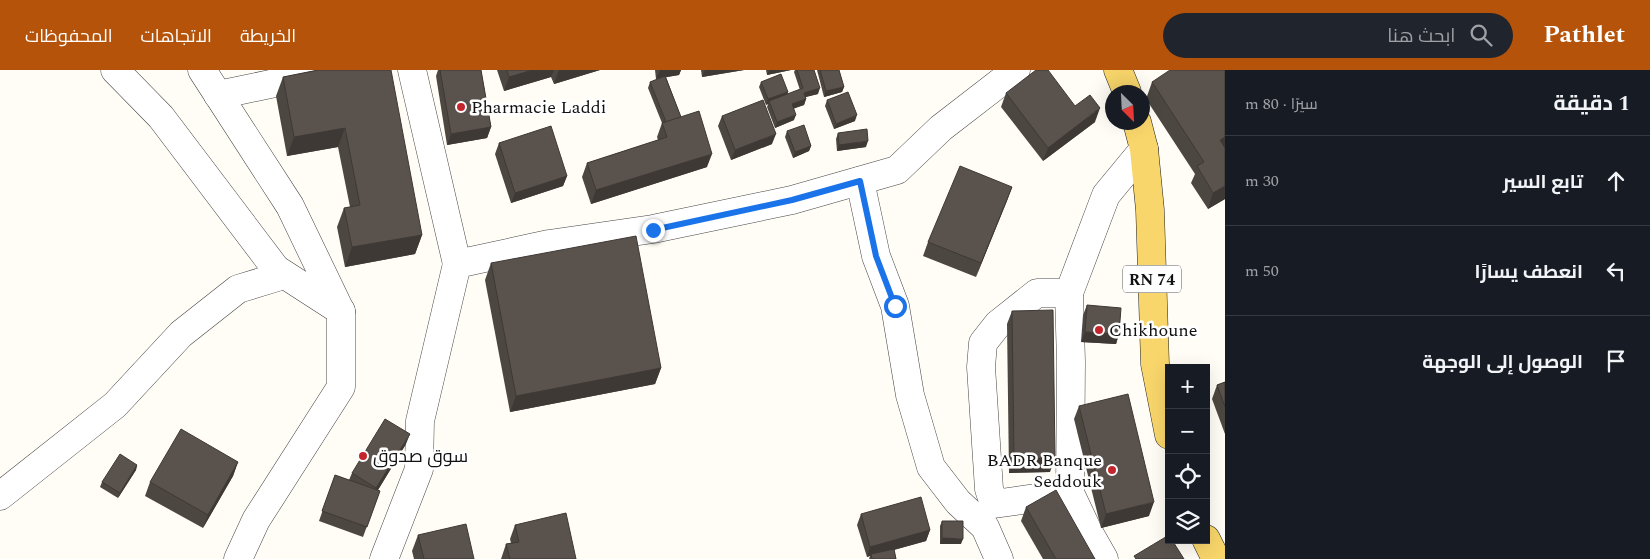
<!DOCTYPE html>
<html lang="ar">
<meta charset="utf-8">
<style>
body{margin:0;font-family:Spectral,Cairo,serif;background:#20242c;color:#f1f3f6;direction:rtl}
.controls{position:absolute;right:15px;bottom:15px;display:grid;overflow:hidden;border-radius:0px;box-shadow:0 5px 20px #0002}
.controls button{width:45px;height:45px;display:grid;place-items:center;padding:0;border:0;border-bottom:1px solid #363941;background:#171b24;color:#f1f3f6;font:25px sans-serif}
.compass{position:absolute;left:1105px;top:15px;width:45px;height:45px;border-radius:50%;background:#171b24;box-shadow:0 5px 20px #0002;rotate:156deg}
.stop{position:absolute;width:15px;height:15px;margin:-11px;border:4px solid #1a73e8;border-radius:50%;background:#fff}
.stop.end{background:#1a73e8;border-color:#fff;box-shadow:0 1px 5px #0008}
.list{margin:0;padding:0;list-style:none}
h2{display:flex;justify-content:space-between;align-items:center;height:65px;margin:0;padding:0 20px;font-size:21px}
h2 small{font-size:16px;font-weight:400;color:#9ea1a6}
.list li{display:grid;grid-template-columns:32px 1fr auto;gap:15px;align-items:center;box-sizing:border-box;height:90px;padding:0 20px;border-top:1px solid #363941}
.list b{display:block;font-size:19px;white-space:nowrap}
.list em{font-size:16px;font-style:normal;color:#9ea1a6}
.icon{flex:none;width:28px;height:28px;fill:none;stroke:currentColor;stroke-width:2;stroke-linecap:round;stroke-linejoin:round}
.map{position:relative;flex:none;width:1225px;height:489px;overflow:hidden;direction:ltr}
header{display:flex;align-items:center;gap:30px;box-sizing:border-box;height:70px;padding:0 25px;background:#b45309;color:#fff}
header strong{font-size:24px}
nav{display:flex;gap:28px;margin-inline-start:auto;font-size:18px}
.search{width:350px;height:45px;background:#20242c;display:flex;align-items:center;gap:12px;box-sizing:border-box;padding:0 18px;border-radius:28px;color:#9ea1a6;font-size:19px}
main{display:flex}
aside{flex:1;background:#171b24}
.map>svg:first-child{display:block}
</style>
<header>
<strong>Pathlet</strong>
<div class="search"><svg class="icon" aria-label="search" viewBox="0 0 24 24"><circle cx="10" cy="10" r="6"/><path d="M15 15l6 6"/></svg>ابحث هنا</div>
<nav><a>الخريطة</a><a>الاتجاهات</a><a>المحفوظات</a></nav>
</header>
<main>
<aside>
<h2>1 دقيقة<small>سيرًا · 80 m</small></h2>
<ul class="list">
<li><svg class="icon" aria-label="ahead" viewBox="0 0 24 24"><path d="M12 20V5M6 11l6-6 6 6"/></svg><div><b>تابع السير</b></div><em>30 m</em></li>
<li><svg class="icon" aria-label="left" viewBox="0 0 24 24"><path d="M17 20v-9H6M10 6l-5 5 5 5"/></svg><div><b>انعطف يسارًا</b></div><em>50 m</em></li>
<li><svg class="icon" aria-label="arrive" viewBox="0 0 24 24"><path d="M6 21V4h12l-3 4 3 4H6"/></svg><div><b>الوصول إلى الوجهة</b></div></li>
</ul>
</aside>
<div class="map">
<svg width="1225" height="489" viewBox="0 0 1225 489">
<rect width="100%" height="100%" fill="#fffdf5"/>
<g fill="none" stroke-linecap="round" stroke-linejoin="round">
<defs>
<g id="minor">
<polyline points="115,0 161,47 276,199 341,241"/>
<polyline points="202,0 290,136 341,242 341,317 256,450 238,489"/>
<polyline points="412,0 457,194"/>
<polyline points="218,25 337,0"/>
<polyline points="860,111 876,186 895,236 910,325 931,397 958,432 985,457 999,489"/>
<polyline points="1069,223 1037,223 998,254 983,273 981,297 989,419 994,434 1070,423"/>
<polyline points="0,426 115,335 181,264 238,219 284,205"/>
<polyline points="384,489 419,399 420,351 457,194 549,174 653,159 792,130 897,100 941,58 1016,0"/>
<polyline points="1104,489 1088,461 1070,423 1071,292 1069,223 1106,125 1144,79"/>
</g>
<g id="major">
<polyline points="1118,0 1127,22"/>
<polyline points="1137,52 1144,79 1150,140 1155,294 1169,365"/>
<polyline points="1206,469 1216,489"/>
</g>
</defs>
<use href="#minor" stroke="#444" stroke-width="29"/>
<use href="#major" stroke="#222" stroke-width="29"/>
<use href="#minor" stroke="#fff" stroke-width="28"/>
<use href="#major" stroke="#f9d66b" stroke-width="28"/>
</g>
<g fill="#4d4742">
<polygon points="318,0 422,165 415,184 345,197 337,157 344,138 350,137 338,77 287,86 276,26 283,7"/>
<polygon points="438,0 481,0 491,57 487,68 447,75 436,6"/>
<polygon points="497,0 600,0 554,14 551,7 504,21"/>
<polygon points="655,0 681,0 679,5 666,7 681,47 707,97 591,134 582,107 587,93 658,70 657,67 662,53 648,18 650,12 661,8 656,9"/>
<polygon points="701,0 744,0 702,7"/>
<polygon points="766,0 791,0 767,5"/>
<polygon points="795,0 814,0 818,24 805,27 806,29 804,35 794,38 794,50 775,58 767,37 768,34 766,35 759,17 761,12 788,22 787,25 800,20 794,2"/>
<polygon points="817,0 839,0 844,17 842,22 824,27"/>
<polygon points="1225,0 1225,129 1208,139 1191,113 1195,104 1146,29 1152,12"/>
<polygon points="1006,23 1075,36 1095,52 1043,91 1001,37"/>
<polygon points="827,30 855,51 834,59 825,36"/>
<polygon points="722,46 772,74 731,90 718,56"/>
<polygon points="787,61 811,76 809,81 793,88 785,67"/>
<polygon points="838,63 866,77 837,81 836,69"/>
<polygon points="499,73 567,106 563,116 511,133 495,84"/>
<polygon points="1012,117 976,207 923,186 928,172"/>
<polygon points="491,193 661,298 655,314 510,342 485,210"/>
<polygon points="1087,235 1119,264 1116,274 1081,272 1083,245"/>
<polygon points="1012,241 1050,402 1009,403 1007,254"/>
<polygon points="1225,312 1225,364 1212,329 1217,315"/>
<polygon points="1079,336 1149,446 1101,458 1074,349"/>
<polygon points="406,374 378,420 380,421 363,467 319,451 335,405 349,410 352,403"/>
<polygon points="238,392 233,406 203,458 145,426 150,412"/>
<polygon points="137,395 136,400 118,428 100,417 102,412"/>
<polygon points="1026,437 1095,489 1043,489 1021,451"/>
<polygon points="861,444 930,460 926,471 894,480 896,489 869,489 870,486 867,487 857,455"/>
<polygon points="942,451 961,474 940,474 940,456"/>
<polygon points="515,455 576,489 501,489 506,474 511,473 510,469"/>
<polygon points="418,465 474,489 414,489 412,481"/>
</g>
<g fill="#3f3936">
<polygon points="533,0 554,0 551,7 504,21 509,7"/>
<polygon points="559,0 600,0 554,14"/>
<polygon points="660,0 681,0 679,5 656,9"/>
<polygon points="705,0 744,0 702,7"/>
<polygon points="769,0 791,0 767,5"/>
<polygon points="844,17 842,22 824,27 826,21"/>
<polygon points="820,18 818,24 802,28 804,23"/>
<polygon points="788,22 786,27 769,31 768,34 766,35 768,29"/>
<polygon points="806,29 804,35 790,40 792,34"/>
<polygon points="1100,38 1095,52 1043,91 1048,78"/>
<polygon points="796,45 794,50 775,58 777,52"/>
<polygon points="857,45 855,51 834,59 836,54"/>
<polygon points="491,57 487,68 447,75 451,64"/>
<polygon points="345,58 338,77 287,86 294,67"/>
<polygon points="776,64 772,74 731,90 735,80"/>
<polygon points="1225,67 1225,79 1220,70"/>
<polygon points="868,71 866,77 837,81 839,75"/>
<polygon points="811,76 809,81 793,88 795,82"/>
<polygon points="712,84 707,97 591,134 596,120"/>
<polygon points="567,106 563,116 511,133 515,123"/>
<polygon points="1225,116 1225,129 1208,139 1213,123"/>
<polygon points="1012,117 1007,131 976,207 981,193"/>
<polygon points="422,165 415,184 345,197 352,177"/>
<polygon points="1085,262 1119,264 1116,274 1081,272"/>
<polygon points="661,298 655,314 510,342 516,326"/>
<polygon points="410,364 406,374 373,428 376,418"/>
<polygon points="1055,388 1050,402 1009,403 1014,389"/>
<polygon points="238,392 233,406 203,458 208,445"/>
<polygon points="137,395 136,400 118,428 120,423"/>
<polygon points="1154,432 1149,446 1101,458 1106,444"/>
<polygon points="930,460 926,471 871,486 871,484 870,486 867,487 870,477"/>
<polygon points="942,468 963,469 961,474 940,474"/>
</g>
<g fill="#5a524d" stroke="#3f3936">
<polygon points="318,0 391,0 422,165 352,177 344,138 360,135 345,58 294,67 283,7"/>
<polygon points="440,0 481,0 491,57 451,64"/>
<polygon points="507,0 533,0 509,7"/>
<polygon points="797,0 814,0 820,18 804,23 806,29 792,34 796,45 777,52 769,31 803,18"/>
<polygon points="820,0 839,0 844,17 826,21"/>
<polygon points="1036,0 1048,0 1075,36 1090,25 1100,38 1048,78 1006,23"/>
<polygon points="1170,0 1225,0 1225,67 1220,70 1225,78 1225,116 1213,123 1197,96 1204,92 1152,12"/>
<polygon points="781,4 788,22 768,29 761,12"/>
<polygon points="665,6 681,47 666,52 650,12"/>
<polygon points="848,22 857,45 836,54 827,30"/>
<polygon points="763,30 776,64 735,80 722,46"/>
<polygon points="699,41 712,84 596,120 587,93 667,67 662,53"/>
<polygon points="804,55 811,76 795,82 787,61"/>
<polygon points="551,56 567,106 515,123 499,73"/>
<polygon points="867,59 868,71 839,75 838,63"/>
<polygon points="960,96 1012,117 981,193 928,172"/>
<polygon points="636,166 661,298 516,326 491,193"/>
<polygon points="1087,235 1121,238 1119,264 1085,262"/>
<polygon points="1053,240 1055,388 1014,389 1012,241"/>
<polygon points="1225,312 1225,337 1217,315"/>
<polygon points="1128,324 1154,432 1106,444 1079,336"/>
<polygon points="385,349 410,364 376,418 352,403"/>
<polygon points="181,359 238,392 208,445 150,412"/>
<polygon points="120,384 137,395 120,423 102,412"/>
<polygon points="335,405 380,421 367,457 322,441"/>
<polygon points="1056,420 1095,489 1056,489 1026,437"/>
<polygon points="921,427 930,460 870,477 861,444"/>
<polygon points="566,443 576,489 510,489 506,474 519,472 515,455"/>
<polygon points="942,451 963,451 963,469 942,468"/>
<polygon points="466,454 474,489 424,489 418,465"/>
<polygon points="1169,465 1169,470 1172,470 1184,489 1136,489 1134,486"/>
<polygon points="894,479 896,489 872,489 871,484"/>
</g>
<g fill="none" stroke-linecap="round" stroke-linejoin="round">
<polyline stroke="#1a73e8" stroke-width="6" points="653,160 792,130 860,111 876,186 895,236"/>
</g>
<g fill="#c4262e" stroke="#fff" stroke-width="2">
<circle cx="461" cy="37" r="5"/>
<circle cx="1099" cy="260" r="5"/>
<circle cx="363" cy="386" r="5"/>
<circle cx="1112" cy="400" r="5"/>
</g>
<g text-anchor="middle" stroke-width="5" stroke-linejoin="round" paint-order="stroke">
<rect fill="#fff" stroke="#585858" stroke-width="1" x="1123" y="195.5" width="58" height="27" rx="4"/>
<g font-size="16" font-weight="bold" fill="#111">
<text x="1152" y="215">RN 74</text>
</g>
<g font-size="18" fill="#111" stroke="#fff" text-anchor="start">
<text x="471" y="43">Pharmacie Laddi</text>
<text x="1109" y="266">Chikhoune</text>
<text x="373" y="392">سوق صدوق</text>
<text x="1102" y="396" text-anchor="end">BADR Banque<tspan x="1102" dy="21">Seddouk</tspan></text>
</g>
</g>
</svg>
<div class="controls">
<button>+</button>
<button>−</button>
<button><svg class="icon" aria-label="locate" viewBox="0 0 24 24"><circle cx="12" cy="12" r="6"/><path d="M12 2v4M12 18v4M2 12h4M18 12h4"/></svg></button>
<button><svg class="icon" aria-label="layers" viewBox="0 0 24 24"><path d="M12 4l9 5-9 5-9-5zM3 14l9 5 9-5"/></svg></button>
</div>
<svg class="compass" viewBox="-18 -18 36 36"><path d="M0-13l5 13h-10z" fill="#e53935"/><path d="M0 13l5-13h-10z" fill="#9ea1a6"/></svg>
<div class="stop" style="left:895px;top:236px"></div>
<div class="stop end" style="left:653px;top:160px"></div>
</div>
</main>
